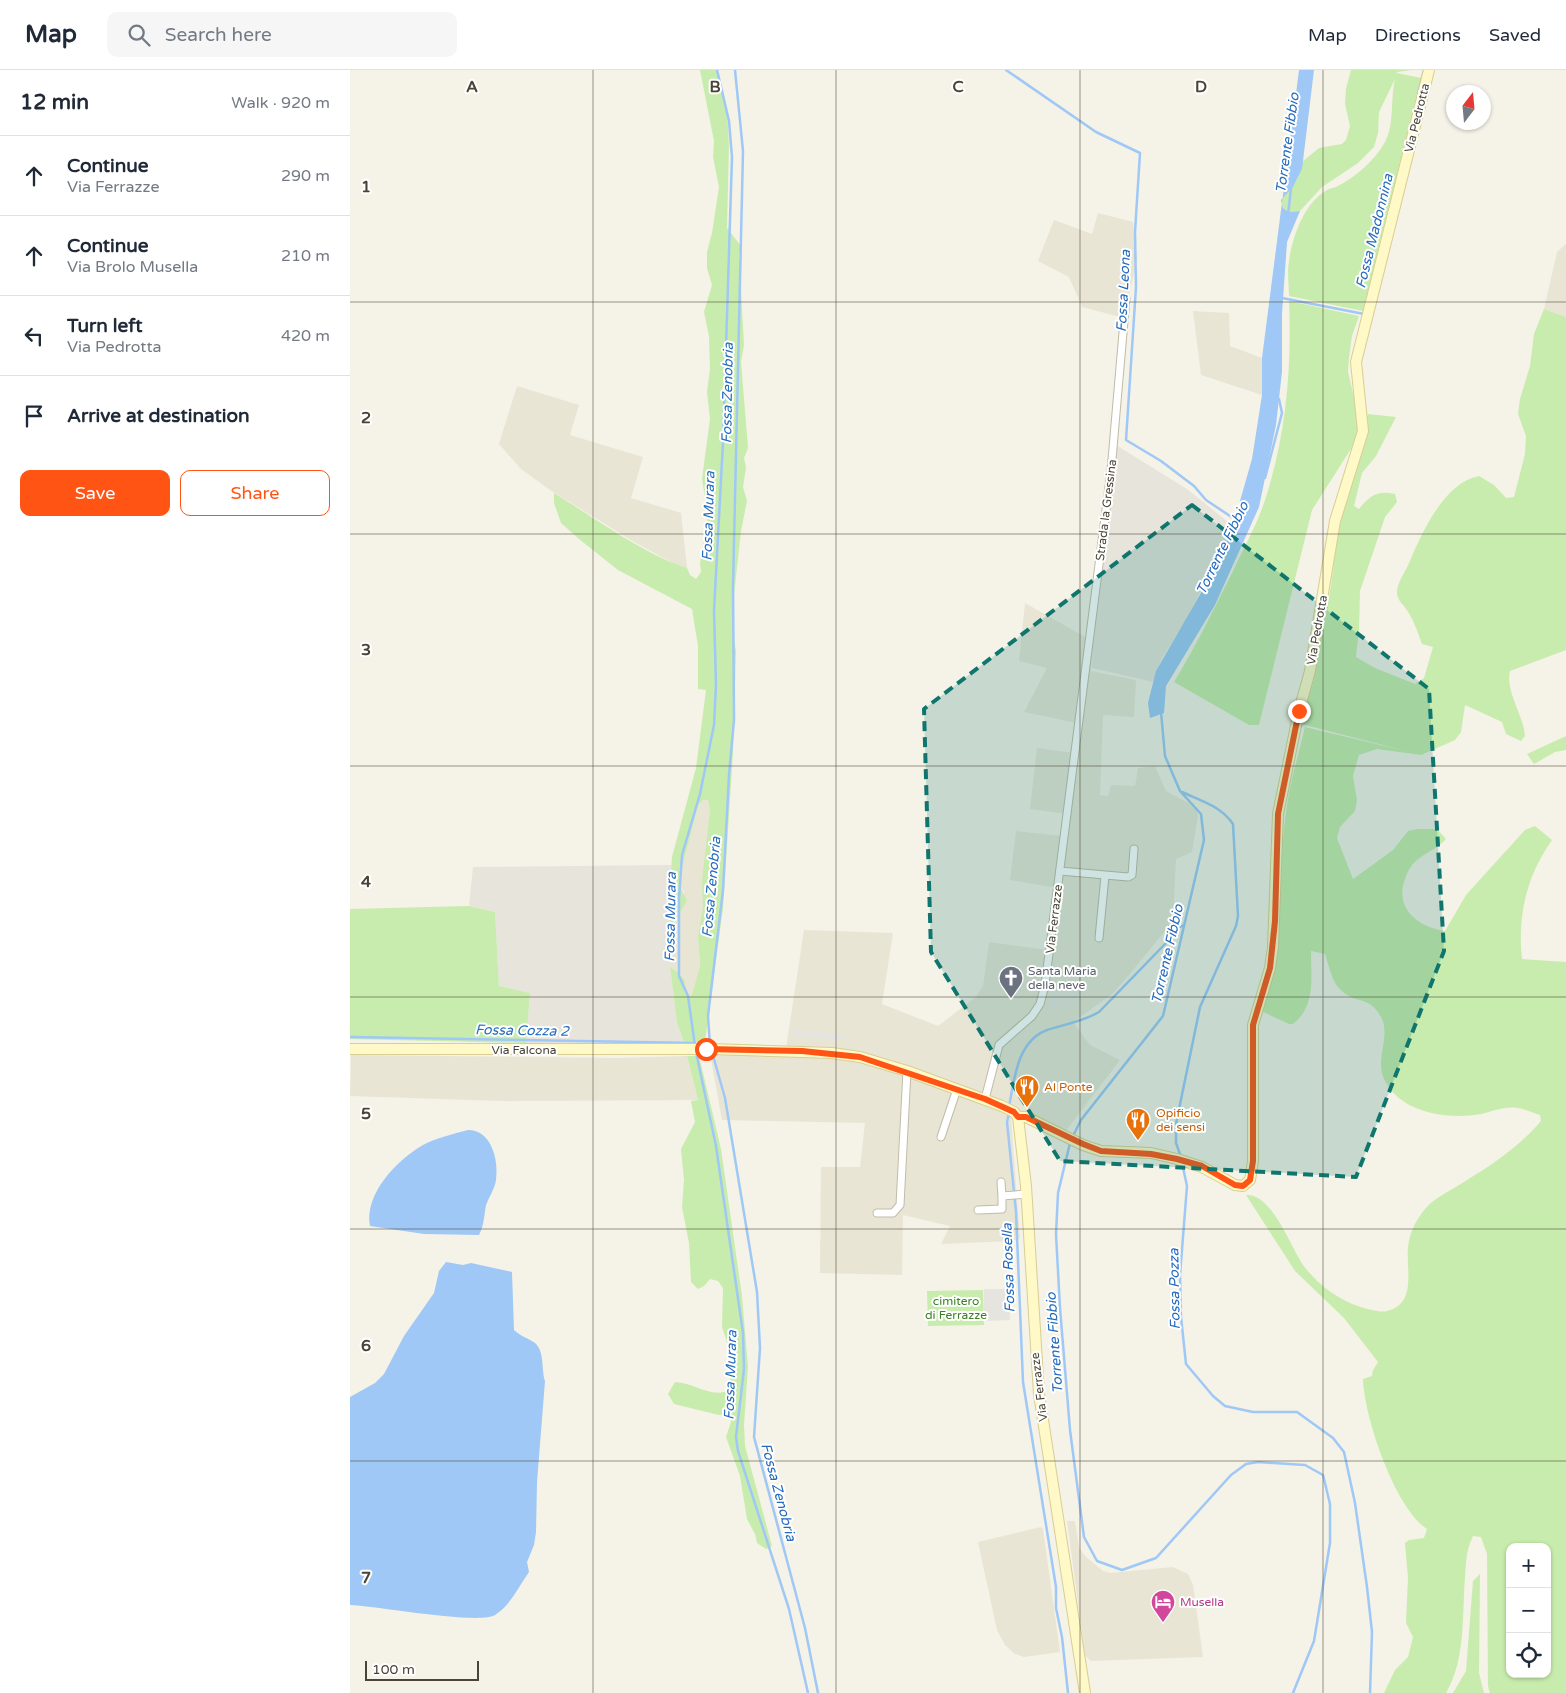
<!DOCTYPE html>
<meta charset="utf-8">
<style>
body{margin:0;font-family:"Varela Round",sans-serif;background:#f6f6f7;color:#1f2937}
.controls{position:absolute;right:15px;bottom:15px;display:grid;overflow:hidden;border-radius:10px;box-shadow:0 1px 4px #0004}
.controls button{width:45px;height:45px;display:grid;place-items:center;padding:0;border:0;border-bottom:1px solid #e0e1e3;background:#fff;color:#1f2937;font:25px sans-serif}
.compass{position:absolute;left:1096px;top:15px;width:45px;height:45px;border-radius:50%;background:#fff;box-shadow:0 1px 4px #0004;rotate:16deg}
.scale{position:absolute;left:15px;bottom:12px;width:114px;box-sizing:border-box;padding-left:5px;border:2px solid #494435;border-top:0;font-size:14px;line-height:18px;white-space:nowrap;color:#494435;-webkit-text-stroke:4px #fff;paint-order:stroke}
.stop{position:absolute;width:15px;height:15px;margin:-11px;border:4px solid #ff5414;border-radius:50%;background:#fff}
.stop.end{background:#ff5414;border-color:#fff;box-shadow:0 1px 5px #0008}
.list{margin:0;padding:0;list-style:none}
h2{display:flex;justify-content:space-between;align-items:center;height:65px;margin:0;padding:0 20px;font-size:21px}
h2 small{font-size:16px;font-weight:400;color:#747a83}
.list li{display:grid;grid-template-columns:32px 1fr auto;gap:15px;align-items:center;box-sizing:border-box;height:80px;padding:0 20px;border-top:1px solid #e0e1e3}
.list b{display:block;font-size:19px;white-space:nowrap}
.list p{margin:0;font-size:16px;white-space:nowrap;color:#747a83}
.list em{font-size:16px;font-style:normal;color:#747a83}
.actions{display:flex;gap:10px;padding:15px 20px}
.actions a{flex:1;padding:11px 0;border:1px solid #ff5414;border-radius:10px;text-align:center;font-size:18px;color:#ff5414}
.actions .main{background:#ff5414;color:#fff}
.icon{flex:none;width:28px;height:28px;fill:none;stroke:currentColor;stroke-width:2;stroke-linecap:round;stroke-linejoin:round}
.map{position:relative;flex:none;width:1216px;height:1623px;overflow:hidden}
header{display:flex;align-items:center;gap:30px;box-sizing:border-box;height:70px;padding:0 25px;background:#fff;border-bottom:1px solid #e0e1e3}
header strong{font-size:24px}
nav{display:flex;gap:28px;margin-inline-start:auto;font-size:18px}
.search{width:350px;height:45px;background:#f6f6f7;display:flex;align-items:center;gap:12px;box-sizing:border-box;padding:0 18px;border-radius:10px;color:#747a83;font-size:19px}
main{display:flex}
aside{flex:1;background:#fff}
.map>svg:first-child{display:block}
</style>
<header>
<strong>Map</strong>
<div class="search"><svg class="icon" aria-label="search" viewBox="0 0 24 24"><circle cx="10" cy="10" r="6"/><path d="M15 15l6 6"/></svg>Search here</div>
<nav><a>Map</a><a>Directions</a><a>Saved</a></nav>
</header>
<main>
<aside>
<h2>12 min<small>Walk · 920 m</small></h2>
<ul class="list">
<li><svg class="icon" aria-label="ahead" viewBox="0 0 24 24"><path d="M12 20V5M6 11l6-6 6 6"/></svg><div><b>Continue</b><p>Via Ferrazze</p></div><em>290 m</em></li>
<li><svg class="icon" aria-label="ahead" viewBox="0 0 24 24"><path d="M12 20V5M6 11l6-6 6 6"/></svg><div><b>Continue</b><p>Via Brolo Musella</p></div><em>210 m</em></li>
<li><svg class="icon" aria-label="left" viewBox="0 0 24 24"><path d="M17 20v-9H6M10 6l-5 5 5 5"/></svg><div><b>Turn left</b><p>Via Pedrotta</p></div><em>420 m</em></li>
<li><svg class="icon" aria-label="arrive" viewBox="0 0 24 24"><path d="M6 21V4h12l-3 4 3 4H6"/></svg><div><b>Arrive at destination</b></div></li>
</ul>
<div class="actions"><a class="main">Save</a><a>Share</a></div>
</aside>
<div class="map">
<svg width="1216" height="1623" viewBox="0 0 1216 1623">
<rect width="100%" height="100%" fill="#f5f2e7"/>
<g fill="#e9e5d5">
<polygon points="748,143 783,152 787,190 774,248 732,237 719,207 688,191 704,150 742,164"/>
<polygon points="1216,174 1216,247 1194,239 1207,182"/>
<polygon points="843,241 879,243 880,276 912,288 912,325 851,305"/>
<polygon points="167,316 229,335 220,365 293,387 281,428 331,443 337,498 325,494 284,472 200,420 171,399 149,374"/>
<polygon points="675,533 744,572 741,601 786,610 784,647 753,645 750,725 758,726 761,715 785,716 788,698 805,696 816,721 840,734 847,741 848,746 842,782 826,789 823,851 774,911 761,925 723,952 740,975 770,990 715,1062 676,1045 661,1048 670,1168 663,1171 591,1174 600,1156 553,1145 552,1205 470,1203 471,1097 510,1097 515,1053 372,1050 360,984 435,985 454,860 543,863 532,934 588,956 626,927 633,916 639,872 706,881 713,819 660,810 666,761 712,766 716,744 680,739 687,678 724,683 727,653 674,642 697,598 669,591"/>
<polygon points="353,730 358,730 360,740 353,836 348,866 350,896 342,924 338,928 329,903 320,897 320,858 325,852 334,822 329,814 329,809 340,761 348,735"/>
<polygon points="1,985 268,988 337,986 348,1030 152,1031 0,1026"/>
<polygon points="717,1451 725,1451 729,1477 734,1485 753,1501 760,1503 823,1497 838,1504 843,1515 853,1587 741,1591 735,1585"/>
<polygon points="691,1457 693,1459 710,1582 674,1587 665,1584 655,1575 647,1560 628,1472"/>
</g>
<g fill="#e7e4dc">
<polygon points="766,375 837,419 883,456 880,466 872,478 837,548 811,590 803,612 742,598 747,499"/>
<polygon points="321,795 320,815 317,821 319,829 320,897 327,953 334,972 268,974 176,973 180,923 149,916 145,842 119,836 123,797"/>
</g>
<g fill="#c8ecad" fill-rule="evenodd">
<path d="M350,0h18l9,40 2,35 -2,83 14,18 -2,9 5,90 -3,17 7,86 -4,10 2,9 -3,20 4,14 -6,30 -7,64 -1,38 3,18 -3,101 -10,156 -18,134h-21l-7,-19 -7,-56 9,6 6,8 -1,9 4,8 4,-4 8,-28 -2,-30 5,-30 -1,-25 8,-71 -2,-10h-5l-5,5 -19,74v5l8,17 -17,27 -3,-37 3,-6 2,-28 24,-89 10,-78 -8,-1v-43l-6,-37 -74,-39 -39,-31 -18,-16 -7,-20v-10c39,24 91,62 133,75l3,7 6,4 5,-7 -1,-9 8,-47 -6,-37 8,-60 -3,-27 3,-23 -1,-33 -5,-24 8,-27 -5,-17v-16l5,-19 7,-46 -6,-30 1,-16z"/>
<path d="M1001,0h61l-15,2 -1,4 1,-3 24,5 -58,233 -74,-15c0,-11 -2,-24 0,-34 3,-25 15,-59 38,-72 3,-2 8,-2 11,-4 18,-9 37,-26 47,-44 10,-19 5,-42 10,-63l-16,33 -1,21 -4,14 -16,16 -36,24 -22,24 -11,1 -6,-4 -2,-8c10,-11 20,-22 21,-38l17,-14 23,-4 4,-4 4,-14 -5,-22 1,-15z"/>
<path d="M939,231l70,15 -7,20 -3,21 -1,15 8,34 2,20 -4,18 -42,66 -53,215h-10l-75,-43c22,-36 40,-73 59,-111 11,-24 25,-48 33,-74 20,-63 26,-130 23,-196z"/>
<path d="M1194,239l22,8v333l-56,21c-5,20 14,45 15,65l-4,5 -15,-7 -4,-12 -37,-17 -4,27 -6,8 -34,15 -44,-6 -18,6 -6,21 4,24 -2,11 -15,16 -3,11 16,41 40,-29 15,-19 9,-2h20l9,10c-9,11 -24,14 -34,26 -4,5 -6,11 -8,17 -8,28 15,45 41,49l21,-36 59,-65 10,-4 17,14c-25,35 -35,76 -30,119l44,3v731h-76l-2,-7 -1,-132 -6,-17 -8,-1c-7,14 -7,26 -8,41 -3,38 1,82 -19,116h-62l11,-23 13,-13 5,-20 -7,-14 2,-45 -3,-35 4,-3 15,-2 3,-9c-32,-21 -63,-112 -64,-150l9,-3 1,-6 5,-8 -34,-44 -49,-47 -49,-76c27,-2 45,55 60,74 14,17 34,32 55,38 7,2 19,6 26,4 30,-7 19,-41 21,-63 1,-12 6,-25 14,-35 10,-15 27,-21 42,-31 28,-17 56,-36 77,-61l-1,-6c-7,-2 -15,-6 -22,-7 -13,-2 -25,3 -37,6 -34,6 -81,-1 -97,-35 -9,-19 6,-42 -2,-60 -12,-24 -23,-14 -39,-27 -11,-8 -14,-26 -18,-38l-14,-3c0,27 5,55 -18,73h-4l-28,-13c25,-65 16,-124 24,-191 3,-32 13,-63 20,-93l105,25 -109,-28 14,-48 16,-91 3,-21v-35l6,-26 28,-89 28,3 -20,39 -14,17 -8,33 5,3c11,-14 19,-19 36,-15l2,8 -12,15 -25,74 -1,39 -3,27 19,11 40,16 9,-6 9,-31 -11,-3c-5,-14 -9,-26 -18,-38 -3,-3 -7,-8 -7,-13 0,-11 9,-22 13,-32 12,-29 35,-79 69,-85l15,9 12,13 8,-1 11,-43 1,-18 -8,-22 2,-15 10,-33 4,-32zM1160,1477h37v127h-37z"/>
<polygon points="1216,666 1216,680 1205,682 1184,694 1177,684"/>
<polygon points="119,836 145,842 149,916 180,923 176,973 0,969 0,839"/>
<path d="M337,986h12l22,93 21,147 6,71 -4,58 1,21 27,100 -6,3 -9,-6 -2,-9 -8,-15 -7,-43 -14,-39 5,-15 -1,-8 -11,1 -45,-11 -6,-10 7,-12c22,1 36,18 57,7l-2,-8 2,-24 -10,-30 1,-39 -5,-7 -8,-2 -6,7 -6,3 -7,-7 -2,-39 -7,-36 2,-27 -3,-31 14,-27 -4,-21 7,-1z"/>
<polygon points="633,1220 634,1255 578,1256 577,1221"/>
<polygon points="1130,1504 1129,1603 1134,1623 1103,1623 1116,1601 1123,1511"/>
</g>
<g fill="#e6e4df">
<polygon points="712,911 718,916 729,920 732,932 698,942 703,921"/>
<polygon points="443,960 495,964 494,970 442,966"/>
<polygon points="634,1219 659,1219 660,1250 634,1251"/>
</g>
<g fill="#9fc8f6">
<polygon points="949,0 964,0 952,99 943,117 931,130 933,138 939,142 950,141 937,172 932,244 932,302 926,355 909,437 865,535 816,616 814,643 800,648 798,633 806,601 852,521 872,478 880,466 902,389 912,325 912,288"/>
<path d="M118,1060c23,0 31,29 28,50 -1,8 -7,17 -10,25 -2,11 -2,21 -7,30l-55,-1 -54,-8c-6,-32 27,-66 53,-81 13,-7 30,-11 45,-15z"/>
<path d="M96,1192l17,3 8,-2 41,9 2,58c6,6 14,8 21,13 10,9 6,26 10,38l-8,101 -1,50 -2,13 -7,17 2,10c-10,14 -19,34 -34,43 -15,10 -119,-9 -145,-10v-208l25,-14 9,-9 20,-38 30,-43 5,-22z"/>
</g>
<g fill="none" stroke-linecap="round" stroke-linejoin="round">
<g stroke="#9fc8f6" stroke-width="2.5">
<polyline points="656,0 746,62 790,83 785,162 786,217 776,370 811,391 844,416 856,430 886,450"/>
<polyline points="1068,23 1074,0"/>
<polyline points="938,145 941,118"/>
<polyline points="932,228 1014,244"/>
<polyline points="915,408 932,343 929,329"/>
<polyline points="0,967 345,973"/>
<polyline points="345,976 338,926 329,906 329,829 332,785 350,724 364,655 366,615 364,541 373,372 382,87 379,51 367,0"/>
<polyline points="360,976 358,946 373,820 379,705 384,650 383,515 393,81 385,0"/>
<polyline points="346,982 366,1076 393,1263 394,1299 386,1367 388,1381 439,1539 458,1623"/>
<polyline points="362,982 375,1028 407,1222 410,1278 404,1367 455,1558 468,1623"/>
<path d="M659,1037c5,-27 8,-66 38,-77 18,-6 35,-8 52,-18l69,-71 8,-12 8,-4"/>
<polyline points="659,1043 657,1052 666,1142 673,1312 706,1517 706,1538 712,1567 718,1623"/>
<polyline points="722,1068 731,1050 813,946 854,770 851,744 830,721 815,686 811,642"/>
<polyline points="720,1073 708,1123 706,1164 710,1238 720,1360 734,1467 747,1491 772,1500 806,1488 881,1405 896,1394 908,1392 955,1395 973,1405 980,1434 980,1473 964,1571 943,1623"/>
<path d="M831,1087l-5,-14v-19l24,-117 36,-81 2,-10 -5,-92c-12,-18 -32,-23 -51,-32"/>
<polyline points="832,1093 837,1116 830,1205 831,1247 836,1294 863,1326 875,1336 903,1342 947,1342 983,1368 994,1382 1005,1433 1017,1517 1022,1562 1020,1623"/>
</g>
<defs>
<g id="street">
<polyline points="710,801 778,807 782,805 784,779"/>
<polyline points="749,868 755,806"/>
<polyline points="635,1029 649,975 682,946 690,934 695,915 761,401 776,228"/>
<polyline points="591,1067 607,1019"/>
<polyline points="651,1112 652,1126"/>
<polyline points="628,1140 652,1139 652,1126 677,1124"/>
<polyline points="527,1143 543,1143 550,1135 557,1001"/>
</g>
<g id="secondary">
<polyline points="0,979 361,979 482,983 510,987 557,1001 652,1036 664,1042 668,1047 676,1116 689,1324 735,1623"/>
<polyline points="668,1047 676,1047 733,1075 751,1081 801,1083 827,1089 852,1097 885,1115 893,1116 900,1110 903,1091 903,955 920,898 923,877 928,744 949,641 960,601 985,451 1013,361 1006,292 1079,0"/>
</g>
</defs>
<use href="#street" stroke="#c1bca9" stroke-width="9"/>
<use href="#secondary" stroke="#d9ce93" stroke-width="12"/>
<use href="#street" stroke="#fff" stroke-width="7"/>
<use href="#secondary" stroke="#fff8c7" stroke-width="10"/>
</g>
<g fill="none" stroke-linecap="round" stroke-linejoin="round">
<polyline stroke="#ff5414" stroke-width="6" points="356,979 452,981 510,987 635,1029 664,1042 668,1047 676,1047 733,1074 751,1081 801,1084 827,1089 852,1096 885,1115 893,1116 900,1110 903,1091 903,955 920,898 925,851 928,744 949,641"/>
</g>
<path fill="#0f766e" fill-opacity="0.2" stroke="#0f766e" stroke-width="4" stroke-dasharray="10 6" stroke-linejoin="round" d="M842,435l237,184 15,262 -88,226 -296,-16 -129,-209 -7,-243z"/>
<path fill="none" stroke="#494435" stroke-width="1" stroke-opacity="0.55" d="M243,0v1623M486,0v1623M730,0v1623M973,0v1623M0,232h1216M0,464h1216M0,696h1216M0,927h1216M0,1159h1216M0,1391h1216"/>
<defs>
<symbol id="church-pin" viewBox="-11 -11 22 30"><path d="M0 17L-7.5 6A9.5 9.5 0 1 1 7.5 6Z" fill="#6b7280" stroke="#fff"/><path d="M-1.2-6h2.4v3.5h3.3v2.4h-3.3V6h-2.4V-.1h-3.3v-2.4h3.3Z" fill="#fff"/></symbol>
<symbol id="restaurant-pin" viewBox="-11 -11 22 30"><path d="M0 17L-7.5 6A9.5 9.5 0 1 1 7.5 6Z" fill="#e8710a" stroke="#fff"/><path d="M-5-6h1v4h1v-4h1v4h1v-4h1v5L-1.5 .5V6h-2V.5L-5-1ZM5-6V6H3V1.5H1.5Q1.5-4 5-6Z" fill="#fff"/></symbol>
<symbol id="hotel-pin" viewBox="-11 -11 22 30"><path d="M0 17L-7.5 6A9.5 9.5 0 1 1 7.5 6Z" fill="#d1479c" stroke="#fff"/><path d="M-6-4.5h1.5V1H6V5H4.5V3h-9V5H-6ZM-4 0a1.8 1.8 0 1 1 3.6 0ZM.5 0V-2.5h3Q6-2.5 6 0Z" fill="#fff"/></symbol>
</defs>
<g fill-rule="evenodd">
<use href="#church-pin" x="647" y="894" width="28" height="38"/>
<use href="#restaurant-pin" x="663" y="1003" width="28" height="38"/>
<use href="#restaurant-pin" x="774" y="1036" width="28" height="38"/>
<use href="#hotel-pin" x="799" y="1518" width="28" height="38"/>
</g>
<g text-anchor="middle" stroke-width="4" stroke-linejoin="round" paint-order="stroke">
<g font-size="12" fill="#494435" stroke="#fff">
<text transform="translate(1067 48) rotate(-76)" y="4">Via Pedrotta</text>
<text transform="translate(756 440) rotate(-83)" y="4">Strada la Gressina</text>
<text transform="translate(967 560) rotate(-80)" y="4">Via Pedrotta</text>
<text transform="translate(704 849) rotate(-83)" y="4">Via Ferrazze</text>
<text x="174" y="984">Via Falcona</text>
<text transform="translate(689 1317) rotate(-97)" y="4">Via Ferrazze</text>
</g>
<g font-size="12" fill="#5b616d" stroke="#fff" text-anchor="start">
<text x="678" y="905">Santa Maria<tspan x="678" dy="14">della neve</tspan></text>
</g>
<g font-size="12" fill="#c56008" stroke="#fff" text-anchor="start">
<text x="694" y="1021">Al Ponte</text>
<text x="806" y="1047">Opificio<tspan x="806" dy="14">dei sensi</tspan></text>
</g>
<g font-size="12" fill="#3b8023" stroke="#fff">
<text x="606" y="1235">cimitero<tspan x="606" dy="14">di Ferrazze</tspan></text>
</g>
<g font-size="12" fill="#b23c85" stroke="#fff" text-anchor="start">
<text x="830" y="1536">Musella</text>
</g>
<g font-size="14" font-style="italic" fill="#256bbe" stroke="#fff">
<text transform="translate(937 73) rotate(-82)" y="5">Torrente Fibbio</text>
<text transform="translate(1024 161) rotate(-76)" y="5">Fossa Madonnina</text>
<text transform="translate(773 221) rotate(-87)" y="5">Fossa Leona</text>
<text transform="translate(377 323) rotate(-89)" y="5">Fossa Zenobria</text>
<text transform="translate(358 446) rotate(-88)" y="5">Fossa Murara</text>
<text transform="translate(872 478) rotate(-64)" y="5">Torrente Fibbio</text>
<text transform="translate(361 817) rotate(-85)" y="5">Fossa Zenobria</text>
<text transform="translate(320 847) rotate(-89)" y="5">Fossa Murara</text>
<text transform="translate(817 884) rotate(-77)" y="5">Torrente Fibbio</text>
<text transform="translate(172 960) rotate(1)" y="5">Fossa Cozza 2</text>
<text transform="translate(658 1198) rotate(-92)" y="5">Fossa Rosella</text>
<text transform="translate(824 1219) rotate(-91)" y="5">Fossa Pozza</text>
<text transform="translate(704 1273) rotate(-94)" y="5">Torrente Fibbio</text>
<text transform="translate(380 1305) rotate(-88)" y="5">Fossa Murara</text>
<text transform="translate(429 1422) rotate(75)" y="5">Fossa Zenobria</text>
</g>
</g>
<g font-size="16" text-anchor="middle" font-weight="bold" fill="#494435" stroke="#fff" stroke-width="4" stroke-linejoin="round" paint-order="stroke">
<text x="122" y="22">A</text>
<text x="365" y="22">B</text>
<text x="608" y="22">C</text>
<text x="851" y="22">D</text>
<text x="16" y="122">1</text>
<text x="16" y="353">2</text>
<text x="16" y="585">3</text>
<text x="16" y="817">4</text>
<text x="16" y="1049">5</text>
<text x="16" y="1281">6</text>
<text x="16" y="1513">7</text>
</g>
</svg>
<div class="controls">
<button>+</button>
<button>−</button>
<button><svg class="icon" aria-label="locate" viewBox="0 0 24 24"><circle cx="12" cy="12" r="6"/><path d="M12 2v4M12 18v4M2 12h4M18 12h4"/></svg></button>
</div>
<svg class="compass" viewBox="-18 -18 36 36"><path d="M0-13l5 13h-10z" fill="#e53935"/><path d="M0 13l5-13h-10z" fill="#747a83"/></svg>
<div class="scale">100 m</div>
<div class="stop" style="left:356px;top:979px"></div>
<div class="stop end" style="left:949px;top:641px"></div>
</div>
</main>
